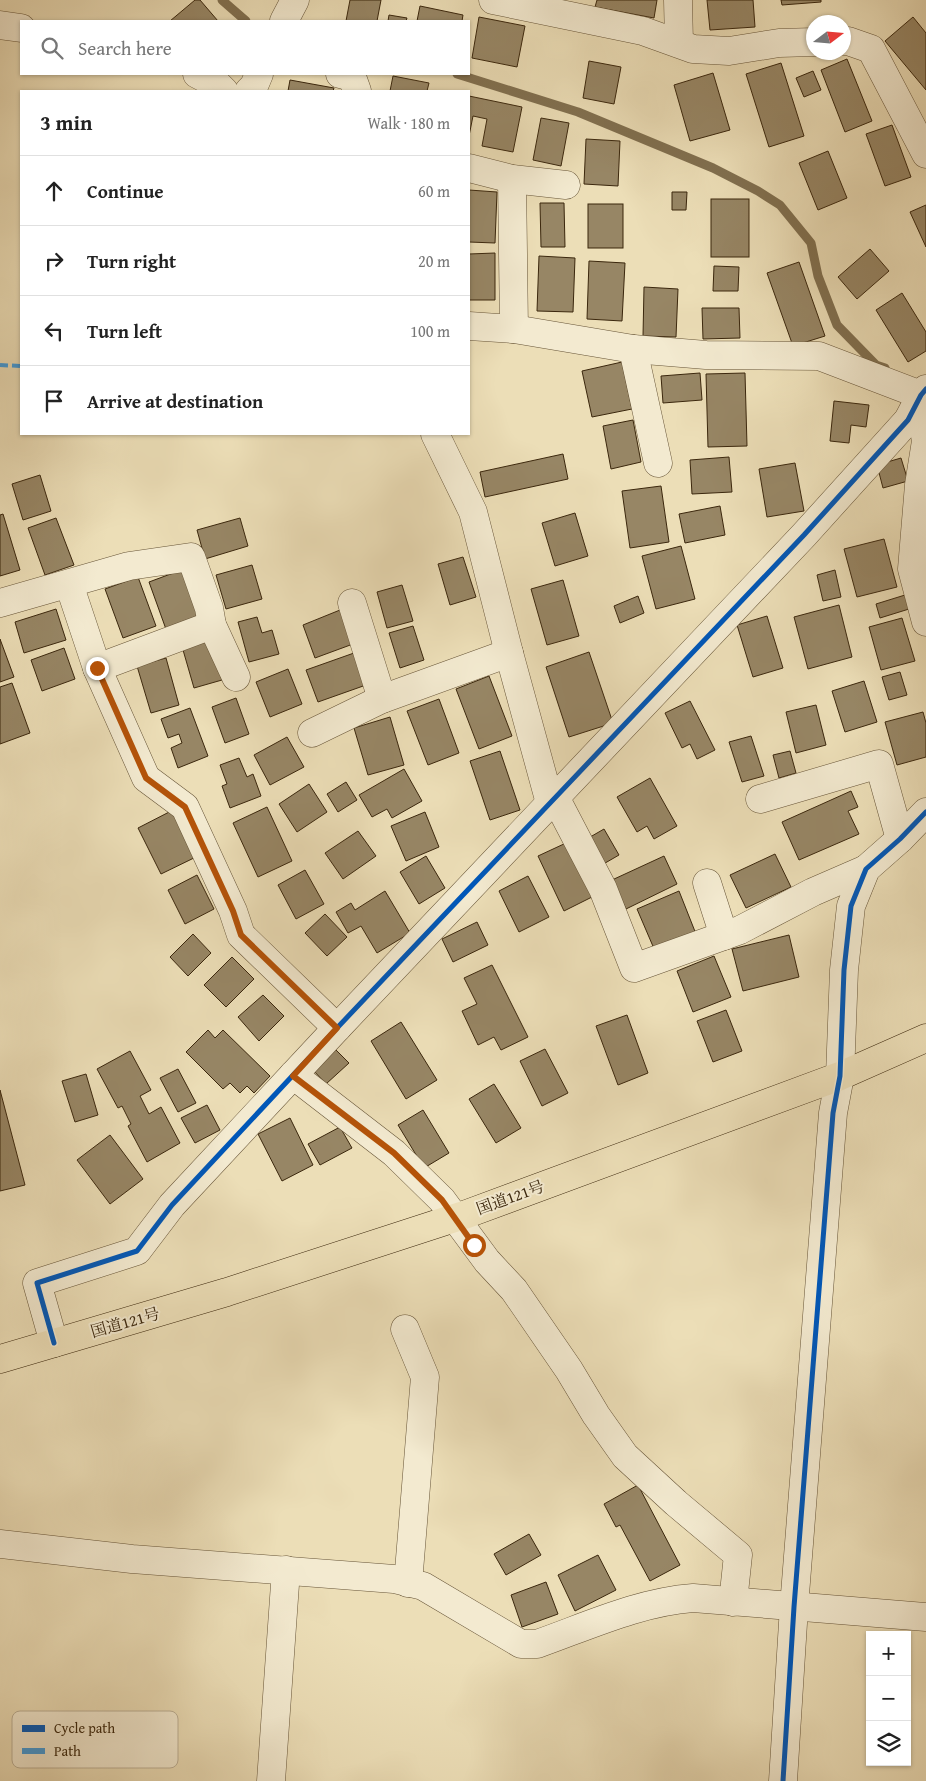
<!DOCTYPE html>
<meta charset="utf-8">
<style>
body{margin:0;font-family:"Gentium Book Plus","Noto Serif JP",serif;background:#f2f2f2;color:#222}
.controls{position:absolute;right:15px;bottom:15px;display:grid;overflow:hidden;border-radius:0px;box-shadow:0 1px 4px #0004}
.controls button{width:45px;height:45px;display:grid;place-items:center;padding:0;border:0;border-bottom:1px solid #e0e0e0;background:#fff;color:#222;font:25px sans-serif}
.compass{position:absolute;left:806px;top:15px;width:45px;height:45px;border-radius:50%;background:#fff;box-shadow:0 1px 4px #0004;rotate:74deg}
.stop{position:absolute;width:15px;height:15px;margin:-11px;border:4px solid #b45309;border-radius:50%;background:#fff}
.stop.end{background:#b45309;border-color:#fff;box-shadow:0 1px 5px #0008}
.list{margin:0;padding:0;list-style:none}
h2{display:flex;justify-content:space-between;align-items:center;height:65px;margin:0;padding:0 20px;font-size:21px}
h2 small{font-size:16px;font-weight:400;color:#767676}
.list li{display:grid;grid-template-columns:32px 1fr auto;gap:15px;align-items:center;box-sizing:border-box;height:70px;padding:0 20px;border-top:1px solid #e0e0e0}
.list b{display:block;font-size:19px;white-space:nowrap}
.list em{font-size:16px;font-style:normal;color:#767676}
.icon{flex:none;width:28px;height:28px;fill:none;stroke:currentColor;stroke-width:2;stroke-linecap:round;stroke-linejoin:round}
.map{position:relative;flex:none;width:926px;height:1781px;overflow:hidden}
.search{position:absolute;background:#fff;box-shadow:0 1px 4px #0004;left:20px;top:20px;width:450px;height:55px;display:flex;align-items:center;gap:12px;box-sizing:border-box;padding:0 18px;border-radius:0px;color:#767676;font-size:19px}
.panel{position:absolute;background:#fff;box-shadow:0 1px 4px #0004;left:20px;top:90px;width:450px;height:345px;border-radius:0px}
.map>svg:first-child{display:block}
</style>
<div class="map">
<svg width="926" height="1781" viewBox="0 0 926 1781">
<rect width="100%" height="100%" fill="#ecdeb7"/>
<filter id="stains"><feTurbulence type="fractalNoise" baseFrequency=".004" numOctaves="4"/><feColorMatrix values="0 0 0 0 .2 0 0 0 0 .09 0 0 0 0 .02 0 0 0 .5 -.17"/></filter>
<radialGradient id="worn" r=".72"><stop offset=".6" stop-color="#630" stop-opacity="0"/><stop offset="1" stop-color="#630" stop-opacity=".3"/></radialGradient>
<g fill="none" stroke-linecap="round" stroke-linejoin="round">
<g stroke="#817050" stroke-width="9">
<polyline points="222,0 246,21"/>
<polyline points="457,74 578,112 713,168 758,191 780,205 811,243 818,276 837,325 876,365 885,368"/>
</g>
</g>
<g fill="#978665" stroke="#3b270d">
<polygon points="195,0 200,0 218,21 170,21"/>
<polygon points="350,0 381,0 377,21 346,21"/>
<polygon points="597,0 657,0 654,18 595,7"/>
<polygon points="707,0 753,0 755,27 710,30"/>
<polygon points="781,0 821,0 821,2 782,5"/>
<polygon points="420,6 463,15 462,21 417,21"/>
<polygon points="389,15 407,18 406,21 388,21"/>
<polygon points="479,17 525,26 517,67 472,58"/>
<polygon points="913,17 926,33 926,90 885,41"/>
<polygon points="847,59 872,121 845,132 821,70"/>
<polygon points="589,61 621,67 614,104 583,98"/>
<polygon points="781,63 804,136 769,147 746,74"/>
<polygon points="813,71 821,90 804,97 796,78"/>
<polygon points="713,73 730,130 690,141 674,85"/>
<polygon points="393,76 429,83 427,91 390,91"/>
<polygon points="290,80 334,88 333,91 288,91"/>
<polygon points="469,96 522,107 513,152 482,146 487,119 473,116 469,136"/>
<polygon points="541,118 569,123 561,166 533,160"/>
<polygon points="892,125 911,177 885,186 866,134"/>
<polygon points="586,139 620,141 618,186 584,184"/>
<polygon points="828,151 847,198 818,210 799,163"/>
<polygon points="469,190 497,192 495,243 469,242"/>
<polygon points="672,192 687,192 686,210 672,210"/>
<rect x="711" y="199" width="38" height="58"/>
<polygon points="540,203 564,203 565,247 541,247"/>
<rect x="588" y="204" width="35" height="44"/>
<polygon points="926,205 926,247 910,212"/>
<polygon points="870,249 889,271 857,299 838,277"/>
<polygon points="495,253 495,300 469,300 469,254"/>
<polygon points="539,256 575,258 573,312 537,311"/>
<polygon points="589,261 625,263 622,321 587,319"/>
<polygon points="799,262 825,336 793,346 767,273"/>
<polygon points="714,266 739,267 738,291 713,291"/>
<polygon points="644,287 678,289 676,337 643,336"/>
<polygon points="902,293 926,332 926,351 908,362 876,310"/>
<polygon points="702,308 739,308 740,338 703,339"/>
<polygon points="622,362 632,409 592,417 582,371"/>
<polygon points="700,373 702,400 663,403 661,376"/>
<polygon points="745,373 747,446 708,447 706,374"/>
<polygon points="834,401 869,405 866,427 851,425 849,443 830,441"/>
<polygon points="633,420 641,462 611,469 603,426"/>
<polygon points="563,454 568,479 485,497 480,472"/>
<polygon points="729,457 732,492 692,494 690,460"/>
<polygon points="901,458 908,481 883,488 877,465"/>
<polygon points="795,463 804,511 767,517 759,469"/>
<polygon points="40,475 51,511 23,520 12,484"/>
<polygon points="661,486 669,542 630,548 622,491"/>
<polygon points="720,506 725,535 685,543 679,514"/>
<polygon points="575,513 588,556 555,566 542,523"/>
<polygon points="3,514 20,570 0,576 0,515"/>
<polygon points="56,518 74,565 45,575 28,528"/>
<polygon points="240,518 248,546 205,559 197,530"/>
<polygon points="884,539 897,587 857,597 844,549"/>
<polygon points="681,546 695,599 656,609 642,556"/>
<polygon points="463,557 476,597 450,605 438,564"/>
<polygon points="252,565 262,599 226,609 216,575"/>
<polygon points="184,569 202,619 167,632 149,582"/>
<polygon points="835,570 841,597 823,601 817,575"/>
<polygon points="138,577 156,626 123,638 105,589"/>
<polygon points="563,580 579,636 547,645 531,589"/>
<polygon points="402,585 413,621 387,628 377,592"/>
<polygon points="905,595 909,609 880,618 876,604"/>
<polygon points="638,596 644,613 620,623 614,606"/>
<polygon points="839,605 852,657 808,669 794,617"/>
<polygon points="56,609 66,640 24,653 15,622"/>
<polygon points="340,610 353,644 315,658 303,625"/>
<polygon points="767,616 783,668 753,677 737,625"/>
<polygon points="257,617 262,633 272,630 279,654 249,662 238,622"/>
<polygon points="902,618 915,661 881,670 869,627"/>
<polygon points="413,626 424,660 400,668 389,633"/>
<polygon points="209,635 222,680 194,688 181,643"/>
<polygon points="0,639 14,677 0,682"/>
<polygon points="64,648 75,679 42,691 31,660"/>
<polygon points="589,652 613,723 569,737 546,667"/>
<polygon points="354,653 366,685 318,702 306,670"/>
<polygon points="166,658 179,705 151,713 137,666"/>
<polygon points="288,669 302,704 270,717 256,682"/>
<polygon points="900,672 907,695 889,700 882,677"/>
<polygon points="489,676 512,736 479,749 456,689"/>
<polygon points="864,681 877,722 845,732 832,691"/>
<polygon points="12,683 30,733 0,744 0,687"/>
<polygon points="236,698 249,734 225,743 212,707"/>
<polygon points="439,699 459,753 428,765 407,711"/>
<polygon points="690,701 715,750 697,759 690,744 682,748 665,713"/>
<polygon points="816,705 826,745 796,753 786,712"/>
<polygon points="190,708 208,756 178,768 171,748 182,743 179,734 168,738 161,719"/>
<polygon points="923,712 926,723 926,757 897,765 885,722"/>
<polygon points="390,717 404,765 368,775 354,728"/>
<polygon points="751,736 764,776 742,782 729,742"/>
<polygon points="287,737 304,767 270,785 254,755"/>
<polygon points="500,751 520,810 490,820 470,761"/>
<polygon points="790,751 796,773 779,778 773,755"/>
<polygon points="239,758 247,777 253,774 261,796 230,808 222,786 227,784 220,765"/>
<polygon points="404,769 422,801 392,818 387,809 372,817 359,795"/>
<polygon points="650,778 677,826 654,839 647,826 637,832 617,797"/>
<polygon points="346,782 357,800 338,812 327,794"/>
<polygon points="309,784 327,812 297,832 279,804"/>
<polygon points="851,791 858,807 848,811 859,834 799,860 782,822"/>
<polygon points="267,807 292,861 258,877 233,823"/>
<polygon points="175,809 198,856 161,874 138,828"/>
<polygon points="425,812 439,847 406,861 391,826"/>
<polygon points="604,829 619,855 600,866 585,840"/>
<polygon points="358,831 376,856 343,879 325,853"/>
<polygon points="566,843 592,897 564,911 538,856"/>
<polygon points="775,854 791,887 746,908 730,875"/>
<polygon points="426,856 445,888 419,904 400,872"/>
<polygon points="664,856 677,884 626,909 612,880"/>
<polygon points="305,870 324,904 296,919 278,885"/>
<polygon points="197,875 214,909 185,924 168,890"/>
<polygon points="528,876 549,917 519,932 499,891"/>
<polygon points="385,891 410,933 377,953 361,926 348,933 336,912 351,903 355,910"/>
<polygon points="679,891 696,934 655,951 637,909"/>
<polygon points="325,914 347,937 327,956 305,933"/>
<polygon points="477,922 488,945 453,962 442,939"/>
<polygon points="193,934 211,953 188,976 170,957"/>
<polygon points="789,935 799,977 743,991 732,949"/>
<polygon points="714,956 731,997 693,1012 677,971"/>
<polygon points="232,957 254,979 226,1007 204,985"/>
<polygon points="492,965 528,1037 501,1050 494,1037 478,1045 462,1011 477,1004 464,978"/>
<polygon points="263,995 284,1016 259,1041 238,1017"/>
<polygon points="726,1010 742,1051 713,1062 697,1021"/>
<polygon points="627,1015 648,1073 618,1085 596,1026"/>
<polygon points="401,1022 437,1080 406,1099 371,1041"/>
<polygon points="208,1030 215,1038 223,1030 270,1076 254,1093 247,1086 240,1093 230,1083 223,1089 186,1052"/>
<polygon points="335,1049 349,1063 326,1084 313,1070"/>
<polygon points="545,1049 568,1093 542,1106 520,1061"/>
<polygon points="130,1051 151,1090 140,1096 149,1114 161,1107 180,1143 147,1162 128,1126 131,1124 122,1106 118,1108 97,1069"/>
<polygon points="178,1069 196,1103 178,1112 160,1078"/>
<polygon points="86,1074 98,1115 75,1122 62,1081"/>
<polygon points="494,1084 521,1128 496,1143 469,1099"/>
<polygon points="0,1090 25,1185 0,1191"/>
<polygon points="207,1105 220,1130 195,1143 181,1118"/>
<polygon points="423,1110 449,1153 424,1168 398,1125"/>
<polygon points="290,1118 313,1165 282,1181 258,1134"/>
<polygon points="340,1127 352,1148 320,1165 308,1144"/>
<polygon points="110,1135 143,1179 110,1204 77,1160"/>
<polygon points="638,1485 680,1565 650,1581 620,1525 616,1527 604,1504"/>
<polygon points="529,1534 541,1555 506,1575 494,1554"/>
<polygon points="598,1555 616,1590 575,1611 558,1575"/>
<polygon points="546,1582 558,1614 522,1627 511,1595"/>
</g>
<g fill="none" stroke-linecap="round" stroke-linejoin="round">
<defs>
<g id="minor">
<polyline points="493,0 643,31 693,49 729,51 779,43 814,42"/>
<polyline points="678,0 679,43"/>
<polyline points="284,21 295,0"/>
<polyline points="0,25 21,28"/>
<polyline points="844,41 848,41 871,49 926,154"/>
<polyline points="197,74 218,85 224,91"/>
<polyline points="340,74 352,77 357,91"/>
<polyline points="249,91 254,86 259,74"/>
<polyline points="469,168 512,179 566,185"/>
<polyline points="512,179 514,329"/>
<polyline points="469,326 514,329 633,349 706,355 819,356 921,395"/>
<polyline points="633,349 658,463"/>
<polyline points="908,420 923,424 926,441 919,485 912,569 926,622"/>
<polyline points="435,434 473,512 509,653 550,803"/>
<polyline points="69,584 97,668 146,778 185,807 233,911 241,935 337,1028"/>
<polyline points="0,603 129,566 191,557 209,608 212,625 236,677"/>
<polyline points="352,603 382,699"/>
<polyline points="97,668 212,625"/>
<polyline points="312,733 382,699 509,653"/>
<polyline points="555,797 603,889 634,968 740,930 813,892 866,869"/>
<polyline points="760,799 879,764 900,839"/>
<polyline points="707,883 724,936"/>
<polyline points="293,1075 394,1153 442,1200 487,1261 514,1290 569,1370 596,1415 625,1456 676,1503 738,1555 733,1602"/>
<polyline points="405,1329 425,1377 408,1583"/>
<polyline points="54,1343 37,1283 137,1251 172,1205 337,1028 804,535 908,420 921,395 926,389"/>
<path d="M0,1544l132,15 262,20 29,7 98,58h16c51,-18 102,-42 156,-46l233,19"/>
<polyline points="271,1781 286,1570"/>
<polyline points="783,1781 794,1607 833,1113 840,1076 844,970 851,906 866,869 900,839 926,812"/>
</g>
<polyline id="highway" points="0,1359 227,1292 464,1215 840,1076 926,1038"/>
</defs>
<use href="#minor" stroke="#675538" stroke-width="29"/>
<use href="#highway" stroke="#3b270d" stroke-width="29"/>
<use href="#minor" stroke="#f3ead0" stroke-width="28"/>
<use href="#highway" stroke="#ecdeb7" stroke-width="28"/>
<polyline stroke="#3f9cde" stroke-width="4" stroke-dasharray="8 4" stroke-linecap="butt" points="0,365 21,366"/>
<defs>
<g id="cycleway">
<polyline points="54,1343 37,1283 137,1251 172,1205 337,1028 804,535 908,420 921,395 926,389"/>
<polyline points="783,1781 794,1607 833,1113 840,1076 844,970 851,906 866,869 900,839 926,812"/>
</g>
</defs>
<use href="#cycleway" stroke="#f3ead0" stroke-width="8"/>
<use href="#cycleway" stroke="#0057b8" stroke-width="5"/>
</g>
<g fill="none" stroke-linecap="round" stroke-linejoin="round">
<polyline stroke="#b45309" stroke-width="6" points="97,668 146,778 185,807 233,911 241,935 337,1028 293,1076 394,1153 442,1200 474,1245"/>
</g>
<g text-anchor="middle" stroke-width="4" stroke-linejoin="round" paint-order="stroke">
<g font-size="16" fill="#3b270d" stroke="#f3ead0">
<text transform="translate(510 1197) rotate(-20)" y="6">国道121号</text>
<text transform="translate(125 1322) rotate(-16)" y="6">国道121号</text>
</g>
</g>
<rect x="12" y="1711" width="166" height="57" rx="8" fill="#f3ead0" stroke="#bcb096" stroke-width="1"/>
<rect x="22" y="1725" width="23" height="7" fill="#0057b8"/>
<rect x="22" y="1748" width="23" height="6" fill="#3f9cde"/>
<g font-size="14" fill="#3b270d">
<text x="54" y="1733">Cycle path</text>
<text x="54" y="1756">Path</text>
</g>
<rect width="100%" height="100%" filter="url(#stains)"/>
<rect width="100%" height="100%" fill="url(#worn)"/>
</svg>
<div class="controls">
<button>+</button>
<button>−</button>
<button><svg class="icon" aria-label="layers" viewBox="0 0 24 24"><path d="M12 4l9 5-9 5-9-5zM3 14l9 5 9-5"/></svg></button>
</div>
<svg class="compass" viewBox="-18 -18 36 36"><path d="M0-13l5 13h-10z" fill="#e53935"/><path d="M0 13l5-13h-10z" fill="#767676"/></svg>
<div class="stop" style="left:474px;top:1245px"></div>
<div class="stop end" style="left:97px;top:668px"></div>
<div class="search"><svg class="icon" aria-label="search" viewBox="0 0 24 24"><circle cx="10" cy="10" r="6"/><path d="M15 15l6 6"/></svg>Search here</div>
<section class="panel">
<h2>3 min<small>Walk · 180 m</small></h2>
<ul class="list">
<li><svg class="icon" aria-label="ahead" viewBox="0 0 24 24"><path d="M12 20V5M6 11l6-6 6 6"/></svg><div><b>Continue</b></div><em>60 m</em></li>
<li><svg class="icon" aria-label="right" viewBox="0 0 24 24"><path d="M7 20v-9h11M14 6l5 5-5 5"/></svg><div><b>Turn right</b></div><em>20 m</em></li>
<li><svg class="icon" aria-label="left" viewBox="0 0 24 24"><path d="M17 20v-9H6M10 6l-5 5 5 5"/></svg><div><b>Turn left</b></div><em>100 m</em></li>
<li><svg class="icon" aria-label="arrive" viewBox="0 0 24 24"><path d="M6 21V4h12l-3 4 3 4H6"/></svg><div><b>Arrive at destination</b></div></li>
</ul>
</section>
</div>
